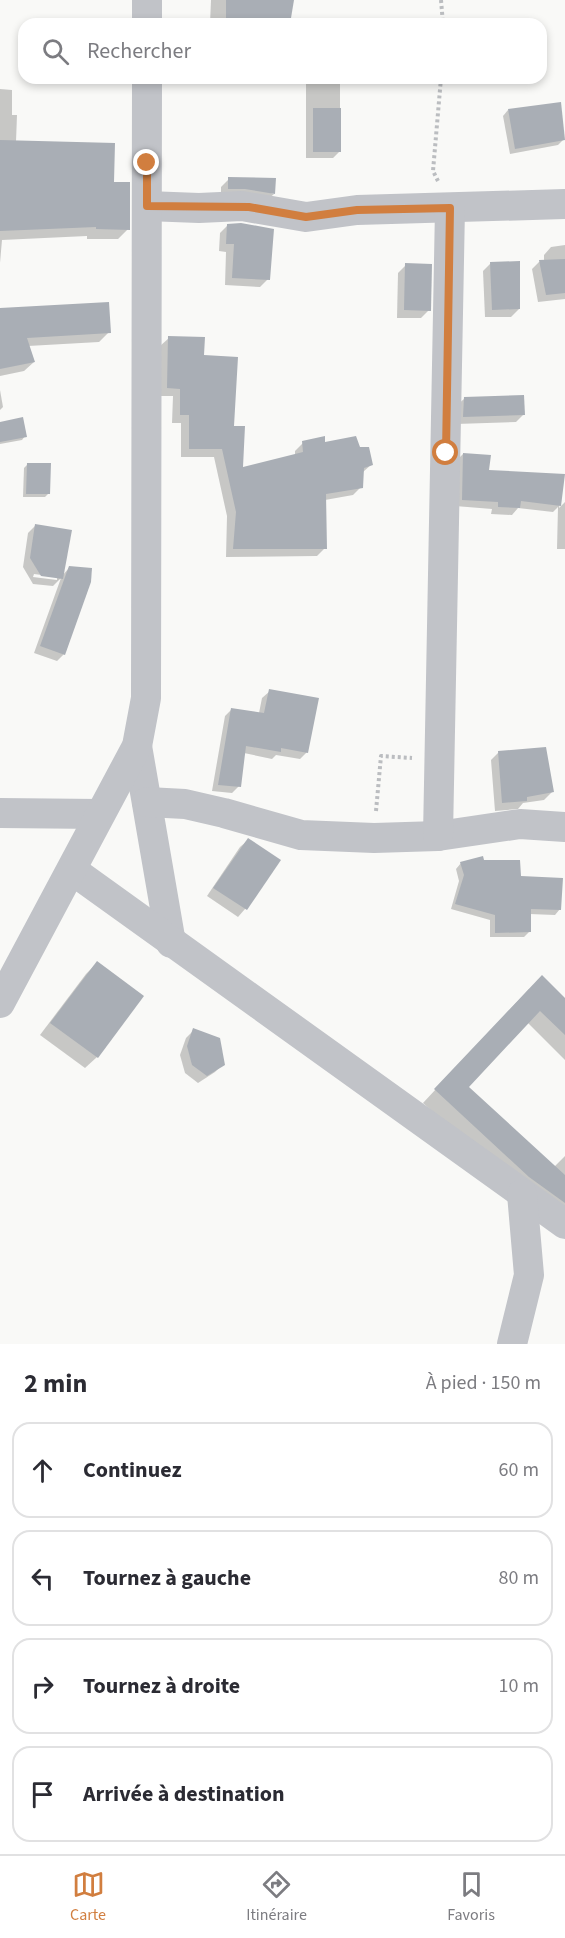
<!DOCTYPE html>
<html lang="fr">
<meta charset="utf-8">
<style>
body{margin:0;font-family:"Source Sans 3",sans-serif;background:#f7f7f7;color:#2b2b33}
.stop{position:absolute;width:18px;height:18px;margin:-14px;border:4px solid #d17e3f;border-radius:50%;background:#fff}
.stop.end{background:#d17e3f;border-color:#fff;box-shadow:0 2px 6px #0008}
.list{margin:0;padding:0;list-style:none}
h2{display:flex;justify-content:space-between;align-items:center;height:78px;margin:0;padding:0 24px;font-size:26px}
h2 small{font-size:20px;font-weight:400;color:#7c7c81}
.list li{display:grid;grid-template-columns:39px 1fr auto;gap:18px;align-items:center;box-sizing:border-box;height:96px;margin:0 12px 12px;padding:0 12px;border:2px solid #e1e1e2;border-radius:18px}
.list b{display:block;font-size:22px;white-space:nowrap}
.list em{font-size:20px;font-style:normal;color:#7c7c81}
.icon{flex:none;width:33px;height:33px;fill:none;stroke:currentColor;stroke-width:2;stroke-linecap:round;stroke-linejoin:round}
.map{position:relative;flex:none;width:565px;height:1344px;overflow:hidden}
.search{position:absolute;background:#fff;box-shadow:0 3px 9px #0003;left:18px;right:18px;top:18px;height:66px;display:flex;align-items:center;gap:15px;box-sizing:border-box;padding:0 21px;border-radius:18px;color:#7c7c81;font-size:22px}
.sheet{height:510px;background:#fff}
nav{display:flex;justify-content:space-around;align-items:center;box-sizing:border-box;height:84px;border-top:2px solid #e1e1e2;background:#fff;font-size:16px;color:#7c7c81}
nav a{display:grid;justify-items:center;gap:3px}
nav .on{color:#d17e3f}
.map>svg:first-child{display:block}
</style>
<div class="map">
<svg width="565" height="1344" viewBox="0 0 565 1344">
<rect width="100%" height="100%" fill="#f9f9f7"/>
<g fill="#0003" fill-rule="evenodd">
<polygon points="211,0 293,0 289,24 210,24"/>
<polygon points="281,78 360,78 353,84 340,84 340,151 333,158 306,158 306,83 281,83"/>
<polygon points="0,89 12,90 12,115 17,115 16,142 112,184 128,229 118,239 87,239 87,236 2,240 0,263"/>
<polygon points="508,110 564,139 558,145 510,154 503,116"/>
<polygon points="229,179 274,194 266,201 221,197 221,187"/>
<polygon points="228,225 268,279 260,287 225,285 226,252 219,251 220,233"/>
<polygon points="565,245 565,299 538,302 532,269 539,262 544,262 544,255 551,247"/>
<polygon points="491,263 519,309 511,317 485,317 483,271"/>
<polygon points="406,265 429,310 421,318 397,318 398,273"/>
<polygon points="0,310 109,332 99,342 28,346 34,362 24,371 0,376"/>
<polygon points="169,338 203,356 233,427 242,469 295,455 295,451 303,443 359,449 372,464 363,472 361,487 353,495 325,500 325,548 317,556 226,557 227,516 214,457 181,457 181,423 172,423 173,396 159,396 160,346"/>
<polygon points="0,390 3,407 0,410"/>
<polygon points="464,399 524,414 516,422 456,424 456,406"/>
<polygon points="0,423 25,436 22,440 0,444"/>
<polygon points="463,454 488,472 564,476 559,508 565,502 565,549 557,549 558,507 553,512 518,508 512,515 491,514 492,509 455,506 456,461"/>
<polygon points="27,465 49,493 45,497 23,497 24,468"/>
<path d="M36,525l26,51 7,-8 -5,86 -7,7 -23,-8 27,-75 -8,8 -20,-2 -10,-17 5,-34zM34,574l23,3v3l-24,-3z"/>
<polygon points="270,691 307,752 300,759 276,755 272,759 244,753 239,786 232,793 212,791 225,716 232,709 259,713 262,698"/>
<polygon points="499,752 552,792 544,800 523,803 518,809 495,811 491,760"/>
<polygon points="248,840 279,860 245,909 238,917 207,896 240,847"/>
<polygon points="483,862 519,878 560,909 555,915 529,914 529,932 524,937 490,937 490,920 451,909 459,881 456,869 461,863"/>
<polygon points="97,963 142,996 97,1057 85,1068 40,1035 86,974"/>
<polygon points="529,989 565,1000 565,1060 527,1022 467,1087 554,1167 565,1156 565,1226 517,1189 423,1103"/>
<polygon points="194,1030 223,1064 215,1072 198,1083 185,1073 180,1055 186,1038"/>
</g>
<g fill="#a9aeb5">
<polygon points="226,0 294,0 290,24 226,24"/>
<polygon points="561,102 565,140 515,149 508,109"/>
<rect x="313" y="108" width="28" height="44"/>
<polygon points="0,140 115,143 114,182 130,182 130,230 96,229 96,227 0,231"/>
<polygon points="228,177 276,178 275,194 245,189 228,189"/>
<polygon points="241,223 274,229 270,280 232,278 234,244 226,244 227,224"/>
<polygon points="565,259 565,293 546,295 539,260"/>
<polygon points="520,261 520,309 492,310 490,262"/>
<polygon points="405,263 432,264 431,311 404,310"/>
<polygon points="109,302 111,333 27,338 35,362 0,369 0,308"/>
<polygon points="168,336 205,337 204,355 238,357 234,426 245,426 243,467 303,452 302,441 325,436 325,442 356,436 360,447 369,447 373,465 364,468 363,488 326,494 327,549 233,549 236,512 222,449 189,449 189,415 180,415 180,389 167,388"/>
<polygon points="524,395 525,415 463,417 464,397"/>
<polygon points="23,417 27,437 0,442 0,422"/>
<polygon points="463,453 491,455 489,470 565,474 561,506 521,501 520,508 498,507 498,502 462,500"/>
<polygon points="27,463 51,463 50,494 26,494"/>
<polygon points="35,524 72,530 63,579 41,576 30,558"/>
<polygon points="69,566 92,568 91,582 65,655 40,646"/>
<polygon points="269,689 319,698 308,753 281,748 281,752 246,746 241,787 218,785 231,708 264,713"/>
<polygon points="546,747 554,792 527,797 527,801 502,803 498,751"/>
<polygon points="248,838 281,860 247,910 213,888"/>
<polygon points="483,856 484,860 520,860 521,876 563,878 561,910 531,909 531,932 495,933 495,915 455,904 464,875 460,862"/>
<polygon points="97,961 144,996 98,1058 50,1023"/>
<polygon points="542,975 565,998 565,1035 540,1011 469,1087 565,1175 565,1203 529,1177 434,1089"/>
<polygon points="193,1028 220,1038 225,1065 207,1076 192,1065 187,1046"/>
</g>
<g fill="none" stroke-linecap="round" stroke-linejoin="round">
<g stroke="#bbbdc0" stroke-width="4" stroke-dasharray="3 3" stroke-linecap="butt">
<polyline points="441,0 443,24"/>
<polyline points="438,181 433,171 441,78"/>
<polyline points="376,811 381,756 412,758"/>
</g>
<g stroke="#c1c3c8" stroke-width="30">
<polyline points="147,24 147,0"/>
<polyline points="147,206 199,208 242,206 306,217 357,210 565,204"/>
<polyline points="137,746 171,943"/>
<polyline points="147,802 185,804 224,813 301,835 374,838 438,836 520,824 565,827"/>
<polyline points="0,813 99,814"/>
<polyline points="438,836 450,208"/>
<polyline points="72,870 565,1224"/>
<polyline points="0,1003 137,746 146,698 147,78"/>
<polyline points="512,1344 529,1275 522,1194"/>
</g>
</g>
<g fill="none" stroke-linecap="round" stroke-linejoin="round">
<polyline stroke="#d17e3f" stroke-width="8" points="147,163 147,206 249,207 306,217 357,210 450,208 446,453"/>
</g>
</svg>
<div class="stop" style="left:446px;top:453px"></div>
<div class="stop end" style="left:147px;top:163px"></div>
<div class="search"><svg class="icon" aria-label="search" viewBox="0 0 24 24"><circle cx="10" cy="10" r="6"/><path d="M15 15l6 6"/></svg>Rechercher</div>
</div>
<section class="sheet">
<h2>2 min<small>À pied · 150 m</small></h2>
<ul class="list">
<li><svg class="icon" aria-label="ahead" viewBox="0 0 24 24"><path d="M12 20V5M6 11l6-6 6 6"/></svg><div><b>Continuez</b></div><em>60 m</em></li>
<li><svg class="icon" aria-label="left" viewBox="0 0 24 24"><path d="M17 20v-9H6M10 6l-5 5 5 5"/></svg><div><b>Tournez à gauche</b></div><em>80 m</em></li>
<li><svg class="icon" aria-label="right" viewBox="0 0 24 24"><path d="M7 20v-9h11M14 6l5 5-5 5"/></svg><div><b>Tournez à droite</b></div><em>10 m</em></li>
<li><svg class="icon" aria-label="arrive" viewBox="0 0 24 24"><path d="M6 21V4h12l-3 4 3 4H6"/></svg><div><b>Arrivée à destination</b></div></li>
</ul>
</section>
<nav>
<a class="on"><svg class="icon" aria-label="map" viewBox="0 0 24 24"><path d="M3 6l6-2 6 2 6-2v14l-6 2-6-2-6 2zM9 4v14M15 6v14"/></svg>Carte</a>
<a><svg class="icon" aria-label="directions" viewBox="0 0 24 24"><path d="M12 3l9 9-9 9-9-9zM9 14v-3h6M13 9l2 2-2 2"/></svg>Itinéraire</a>
<a><svg class="icon" aria-label="saved" viewBox="0 0 24 24"><path d="M7 4h10v16l-5-4-5 4z"/></svg>Favoris</a>
</nav>
